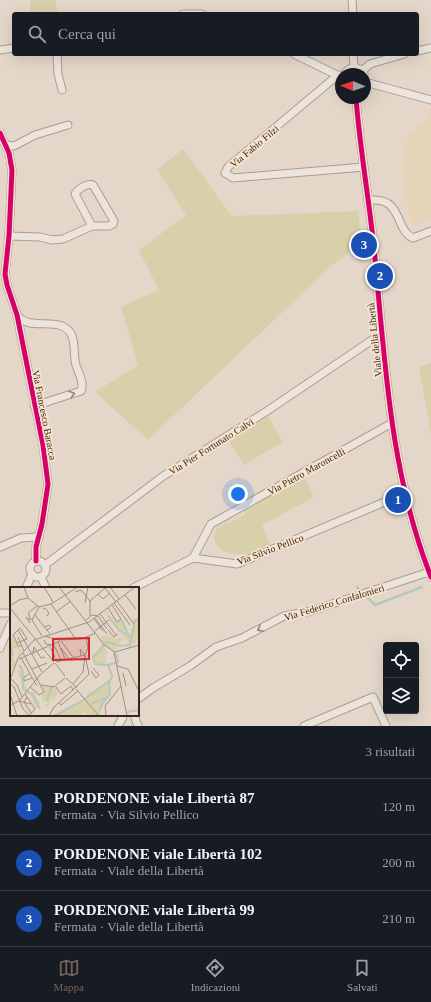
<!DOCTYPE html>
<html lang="it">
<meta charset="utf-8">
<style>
body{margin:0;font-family:Georgia,serif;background:#242831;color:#f1f3f6}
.controls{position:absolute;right:12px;bottom:12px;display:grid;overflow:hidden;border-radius:4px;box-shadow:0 4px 16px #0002}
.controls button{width:36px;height:36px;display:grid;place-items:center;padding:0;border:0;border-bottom:1px solid #363941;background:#171b24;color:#f1f3f6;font:20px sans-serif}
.compass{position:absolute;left:335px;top:68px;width:36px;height:36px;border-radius:50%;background:#171b24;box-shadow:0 4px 16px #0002;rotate:272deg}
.you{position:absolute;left:238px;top:494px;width:14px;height:14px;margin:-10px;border:3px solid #fff;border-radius:50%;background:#1a73e8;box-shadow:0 0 0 6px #1a73e833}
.badge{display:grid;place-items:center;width:26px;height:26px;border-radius:50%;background:#746358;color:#fff;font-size:13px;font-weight:700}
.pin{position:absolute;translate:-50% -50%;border:2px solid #fff;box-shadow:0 1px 4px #0006}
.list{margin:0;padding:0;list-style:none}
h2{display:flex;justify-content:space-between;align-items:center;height:52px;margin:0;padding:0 16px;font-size:17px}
h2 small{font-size:13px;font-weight:400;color:#9ea1a6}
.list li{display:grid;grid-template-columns:26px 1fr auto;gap:12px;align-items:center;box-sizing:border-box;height:56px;padding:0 16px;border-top:1px solid #363941}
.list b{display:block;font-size:15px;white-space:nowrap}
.list p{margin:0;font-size:13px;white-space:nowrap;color:#9ea1a6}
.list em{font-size:13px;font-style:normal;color:#9ea1a6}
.icon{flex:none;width:22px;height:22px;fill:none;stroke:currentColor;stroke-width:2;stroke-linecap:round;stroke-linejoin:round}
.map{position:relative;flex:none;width:431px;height:726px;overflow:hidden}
.search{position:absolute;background:#171b24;box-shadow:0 4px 16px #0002;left:12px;right:12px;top:12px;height:44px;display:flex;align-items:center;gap:10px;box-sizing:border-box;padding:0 14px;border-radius:4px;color:#9ea1a6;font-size:15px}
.sheet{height:220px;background:#171b24}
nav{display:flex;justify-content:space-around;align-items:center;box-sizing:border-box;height:56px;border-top:1px solid #363941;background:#171b24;font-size:11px;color:#9ea1a6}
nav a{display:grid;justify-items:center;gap:2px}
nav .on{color:#746358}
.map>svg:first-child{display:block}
</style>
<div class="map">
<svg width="431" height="726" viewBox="0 0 431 726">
<rect width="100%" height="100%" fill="#e4d7c9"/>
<polygon fill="#e5d4b8" points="429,109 431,109 431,219 411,226 401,168 408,135 429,117"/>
<g fill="#d8d0ab">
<polygon points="31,0 55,0 58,14 30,14 30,3"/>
<polygon points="183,149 232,216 358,211 362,243 330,267 148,440 95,392 138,365 121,307 159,290 139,250 186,215 157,170"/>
<polygon points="431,363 431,434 419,367"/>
<polygon points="268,416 283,442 244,465 229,441"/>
<path d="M304,477l10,20 -52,28 8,19 -8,3 1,3c-10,3 -20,5 -31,4 -10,-2 -21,-11 -17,-21 2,-5 7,-8 11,-11l2,2 17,-10 -1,-3z"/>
</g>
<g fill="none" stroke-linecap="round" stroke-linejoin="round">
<g stroke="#b6c8b9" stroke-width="2.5">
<polyline points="357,587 360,591"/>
<polyline points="367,597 375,605 422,587"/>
</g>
<defs>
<g id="street">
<polyline points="352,0 353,14"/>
<polyline points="183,14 202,14"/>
<polyline points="0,50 14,48"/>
<polyline points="417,51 431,48"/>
<polyline points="57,54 58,74 62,90"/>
<polyline points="294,54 341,77"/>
<polyline points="353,54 354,67"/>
<polyline points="362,71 370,64 404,54"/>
<path d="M344,74c6,-8 15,-9 20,0"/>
<polyline points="338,75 228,167 225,173 233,178 364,167"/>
<polyline points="365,82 431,100"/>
<path d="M356,98c4,53 14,106 19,160 10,107 16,218 56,319"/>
<polyline points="0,133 9,153 12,170 9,236 5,274 7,285 17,315 43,445 48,484 42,524 36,547 36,561"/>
<polyline points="6,145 14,146 35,135 68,125"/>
<path d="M368,200c6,0 13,-1 19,3 13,7 12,29 26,35l18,-7"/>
<path d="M9,236l31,1 12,3 11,-1 29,-13h17l4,-2 1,-3 -21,-36c-6,-2 -15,4 -18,9l17,32"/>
<path d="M18,316c10,13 31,4 44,10 4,2 7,4 9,8 5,9 2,21 5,31 2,7 9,19 5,26l-47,15"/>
<polyline points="0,547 21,538 39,537"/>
<polyline points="193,558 211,524 392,423"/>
<circle cx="38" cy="569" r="8"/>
<polyline points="45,565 162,477 267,411 381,334"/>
<polyline points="41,577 46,588"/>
<polyline points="26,588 32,574"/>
<polyline points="133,588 193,558 237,564 406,493"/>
<polyline points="0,613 11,613"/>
<polyline points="0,648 11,623"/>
<polyline points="138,699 153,688 190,666 216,647 242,638 284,616 311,611 429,572"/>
<polyline points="134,715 138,726"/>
<polyline points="118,726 124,715"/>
<polyline points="304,726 373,697 386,726"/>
</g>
</defs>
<use href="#street" stroke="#a99d93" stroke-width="9"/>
<use href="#street" stroke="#ece4db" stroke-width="7"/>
<defs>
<g id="cycleway">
<path d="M356,98c4,53 14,106 19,160 10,107 16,218 56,319"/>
<polyline points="0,133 9,153 12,170 9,236 5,274 7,285 17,315 43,445 48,484 42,524 36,547 36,561"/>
</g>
</defs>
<use href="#cycleway" stroke="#f7e4ce" stroke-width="8"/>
<use href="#cycleway" stroke="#d6006c" stroke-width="5"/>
</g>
<defs><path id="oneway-chevron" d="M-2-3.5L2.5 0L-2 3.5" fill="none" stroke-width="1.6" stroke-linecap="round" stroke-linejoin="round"/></defs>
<g stroke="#92847b">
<use href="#oneway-chevron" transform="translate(72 394) rotate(-17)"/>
<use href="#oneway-chevron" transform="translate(260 629) rotate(153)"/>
</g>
<g text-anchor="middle" stroke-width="3.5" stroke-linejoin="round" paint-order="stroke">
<g font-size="10" fill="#37241b" stroke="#f7e4ce">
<text transform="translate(254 146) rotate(-40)" y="4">Via Fabio Filzi</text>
<text transform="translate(374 340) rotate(-96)" y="4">Viale della Libertà</text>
<text transform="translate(45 415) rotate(79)" y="4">Via Francesco Baracca</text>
<text transform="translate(211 446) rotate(-32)" y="4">Via Pier Fortunato Calvi</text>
<text transform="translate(306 471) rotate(-29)" y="4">Via Pietro Maroncelli</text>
<text transform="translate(270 549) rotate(-21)" y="4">Via Silvio Pellico</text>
<text transform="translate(334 602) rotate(-17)" y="4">Via Federico Confalonieri</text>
</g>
</g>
<g transform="translate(10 587)">
<rect width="129" height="129" fill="#e4d7c9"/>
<path d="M96,23l9,12 7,-3 7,18 6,-18h4v18l-4,6 -4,2 -6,-7 -9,7 -6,-3 6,4 1,3 -4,1 -9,-5 4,-3 -5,2 -3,-3 1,-4 6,-2 9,4 8,-2 -20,-25zM3,50l9,16 -4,3 -1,-8 -6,2 4,5h-3l4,8 -3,5 -3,-1v-29zM93,58l5,8 -3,2 1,7 -9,3 -3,-2v-6zM10,77l5,9 -3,4 1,5 5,7 -2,3 -9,-21 3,-2 -3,-3zM99,94l1,13 -13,22h-9l-4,-4 -5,4h-25l27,-14 8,-10h5zM31,99l15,2 2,6 -11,13 -3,-1 7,-5 2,-5 -4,5 -5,1v-2l-1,2 -1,-8 2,-2zM18,104l8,1 -2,3 6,8 -4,6 -5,-14 -5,-2z" fill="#d8d0ab"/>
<path fill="none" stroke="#b6c8b9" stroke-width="2" d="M98,29l12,15 12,6M112,33l6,14M0,56l3,13M98,78l10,-3 -2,-9M9,79l3,2 1,21 10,6 7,14M37,115l5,-17M81,117l15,-6M117,125l12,-2M88,128l4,-11 8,-10 -1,-11 3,-7 -4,-11 -13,-1 -2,-7 14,-15 13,4 10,-1 5,-25 4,-1M44,129l28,-15 28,-21"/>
<path fill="none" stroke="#9f8f83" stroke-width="1" d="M14,0l4,11 11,9M34,0l9,15M49,0l36,46M100,0l9,12M95,1l11,14M65,5l6,-2 9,11v15M88,7l5,5 7,-6M115,8l11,14M80,14l15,-13M107,14l17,23M75,16l3,-16M104,16l16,22M41,17l24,34M0,19l9,-6 9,-2M0,21l44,54M98,21l9,14 4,-3 -9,-14M33,22l2,-1 4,5 -2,3M46,25l15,-11M90,27l16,21M25,28l15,19M88,29l9,13M85,31l12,16M84,32l9,12M21,33l-3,-7 9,-7M22,33l7,-13 12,-3 27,-17M22,33l10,16M76,33l6,-5 6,1M20,36l-4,-6 4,3M35,40l4,-2 2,2 -4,3M8,43l24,42M98,43l6,7 4,-3M85,44l14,-11M86,47l8,11 11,7 24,-7M34,49l16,4M8,50l6,14M34,53l2,4 8,1 7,15M51,53l20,-1 15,-6M51,54l12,16M48,55l7,17M7,56l10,-4 -7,-11 -7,7 4,8 1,3h3M40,60l5,10 -2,1M51,61l7,10M104,65l13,64M13,66l21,39 -5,3 -9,-8M23,67l1,-7 7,11 4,-1M75,68l3,-7 -2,-11M71,69l-1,-7 5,6M11,71l16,28M9,72l41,-18M46,75l29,-7M45,76l10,13M107,79l11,3 11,22M22,82l15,-6M81,84l5,7 3,-3 -6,-7M113,86l3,13M19,87l-5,3v4l8,-3M56,91l10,9v1l-1,-2M1,92l6,6 5,12M0,93l8,-22 16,-18 55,-18 46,-35M0,97l4,3 9,22 6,6M63,97l10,-12 2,-16M31,98l13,2 11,-9M46,100l5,7 10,-8 2,4M66,100l13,-13 -4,-19M66,102l23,27M0,107l7,22M15,107l10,15 -6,7M17,110l-3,5 7,11M9,114l12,3M49,116l2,2 17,-14M0,118l9,-4 21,-26 14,-12M39,129l5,-9 21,-19M96,129l-1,-10 16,-20"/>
<path fill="#d62828" fill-opacity="0.15" stroke="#d62828" stroke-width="2" d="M79,51v21l-36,1v-21z"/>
<rect width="129" height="129" fill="none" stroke="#37241b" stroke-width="2"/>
</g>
</svg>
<div class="controls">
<button><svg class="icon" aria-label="locate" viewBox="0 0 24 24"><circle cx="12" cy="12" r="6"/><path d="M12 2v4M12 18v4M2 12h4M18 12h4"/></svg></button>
<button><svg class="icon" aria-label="layers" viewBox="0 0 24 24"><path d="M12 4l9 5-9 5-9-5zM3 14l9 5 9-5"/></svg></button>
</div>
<svg class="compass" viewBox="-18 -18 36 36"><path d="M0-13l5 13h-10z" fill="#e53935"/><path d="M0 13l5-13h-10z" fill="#9ea1a6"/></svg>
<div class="you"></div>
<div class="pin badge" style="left:398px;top:500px;background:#1a4fb4">1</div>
<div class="pin badge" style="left:380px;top:276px;background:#1a4fb4">2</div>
<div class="pin badge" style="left:364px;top:245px;background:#1a4fb4">3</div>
<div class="search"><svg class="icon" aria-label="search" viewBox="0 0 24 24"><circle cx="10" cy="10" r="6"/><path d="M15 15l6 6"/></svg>Cerca qui</div>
</div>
<section class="sheet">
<h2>Vicino<small>3 risultati</small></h2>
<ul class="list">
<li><span class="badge" style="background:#1a4fb4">1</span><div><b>PORDENONE viale Libertà 87</b><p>Fermata · Via Silvio Pellico</p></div><em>120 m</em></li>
<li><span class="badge" style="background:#1a4fb4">2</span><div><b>PORDENONE viale Libertà 102</b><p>Fermata · Viale della Libertà</p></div><em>200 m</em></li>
<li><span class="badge" style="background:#1a4fb4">3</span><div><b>PORDENONE viale Libertà 99</b><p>Fermata · Viale della Libertà</p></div><em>210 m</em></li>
</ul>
</section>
<nav>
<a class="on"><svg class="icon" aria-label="map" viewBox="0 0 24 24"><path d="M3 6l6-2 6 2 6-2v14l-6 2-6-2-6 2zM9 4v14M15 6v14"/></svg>Mappa</a>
<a><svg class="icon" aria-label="directions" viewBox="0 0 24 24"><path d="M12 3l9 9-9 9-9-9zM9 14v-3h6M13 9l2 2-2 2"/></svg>Indicazioni</a>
<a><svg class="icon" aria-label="saved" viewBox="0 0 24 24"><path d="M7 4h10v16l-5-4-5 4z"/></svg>Salvati</a>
</nav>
